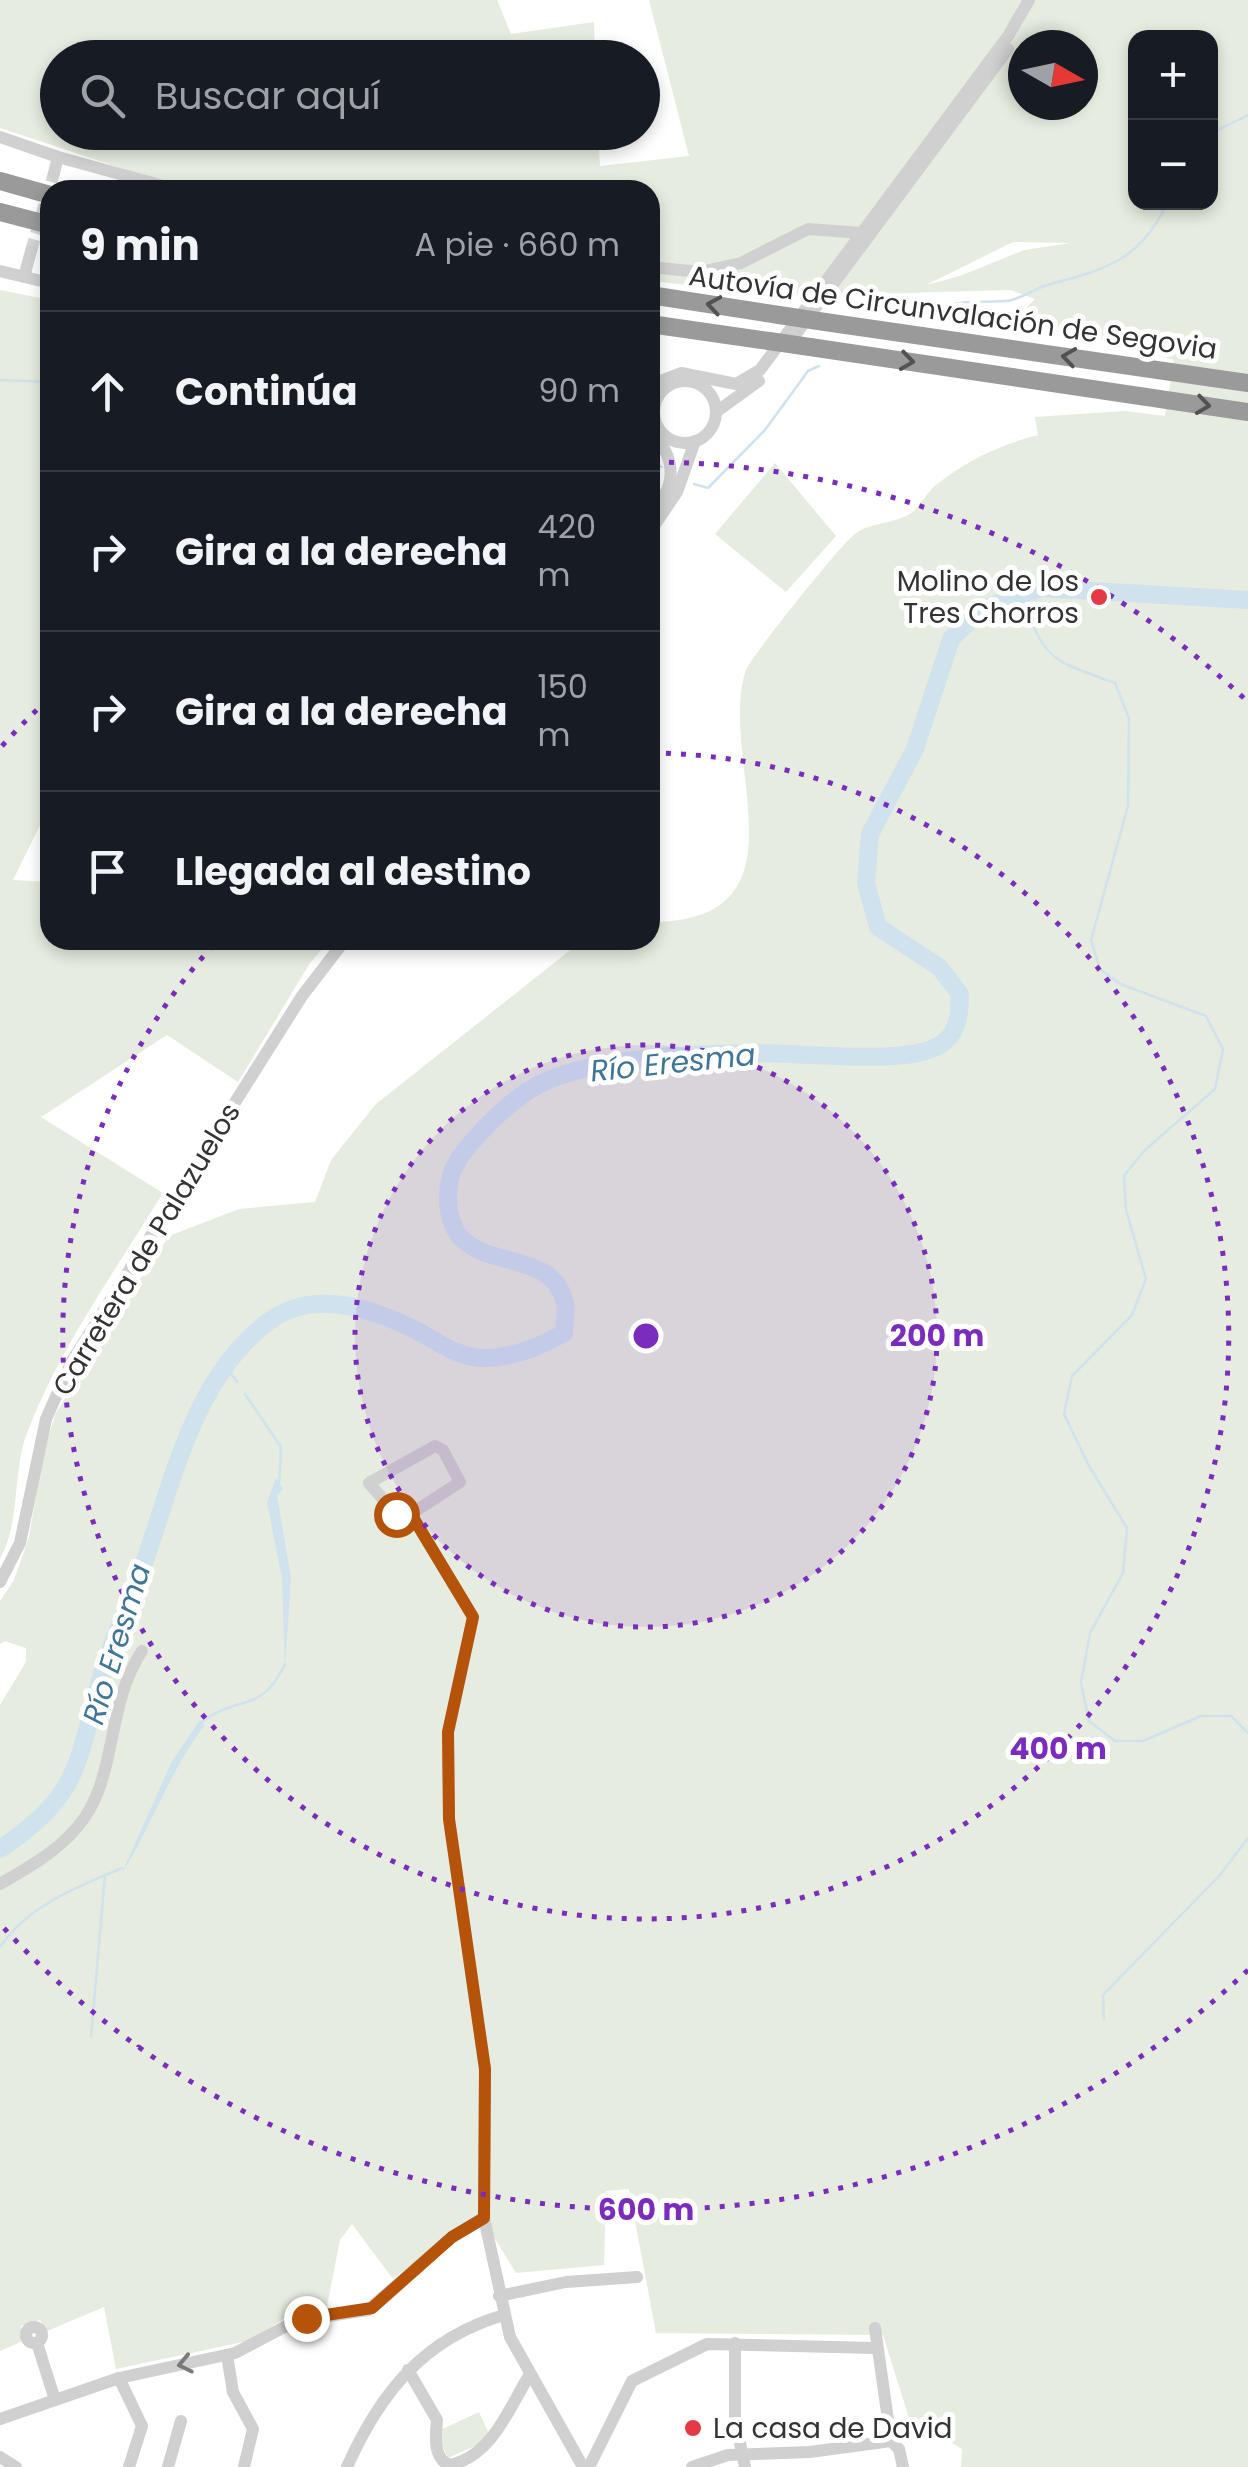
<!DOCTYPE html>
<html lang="es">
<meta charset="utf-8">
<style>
body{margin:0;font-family:Poppins,sans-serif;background:#242831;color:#f1f3f6}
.controls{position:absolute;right:30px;top:30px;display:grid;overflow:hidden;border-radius:20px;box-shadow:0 5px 15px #0003}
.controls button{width:90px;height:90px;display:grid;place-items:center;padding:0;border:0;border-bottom:2px solid #363941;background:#171b24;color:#f1f3f6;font:50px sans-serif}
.compass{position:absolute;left:1008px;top:30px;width:90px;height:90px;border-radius:50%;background:#171b24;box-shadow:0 5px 15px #0003;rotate:99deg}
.stop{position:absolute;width:30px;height:30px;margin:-22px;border:8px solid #b45309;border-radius:50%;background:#fff}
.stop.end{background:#b45309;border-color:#fff;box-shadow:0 2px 10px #0008}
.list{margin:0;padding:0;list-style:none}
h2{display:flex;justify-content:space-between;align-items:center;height:130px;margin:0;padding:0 40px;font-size:42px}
h2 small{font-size:32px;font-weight:400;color:#9ea1a6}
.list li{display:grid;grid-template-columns:65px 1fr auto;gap:30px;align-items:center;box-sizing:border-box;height:160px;padding:0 40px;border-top:2px solid #363941}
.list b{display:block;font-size:38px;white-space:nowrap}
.list em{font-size:32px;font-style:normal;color:#9ea1a6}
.icon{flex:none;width:55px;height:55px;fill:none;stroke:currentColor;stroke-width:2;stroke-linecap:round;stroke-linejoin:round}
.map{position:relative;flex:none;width:1248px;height:2467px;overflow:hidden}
.search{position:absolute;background:#171b24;box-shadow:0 5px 15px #0003;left:40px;top:40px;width:620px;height:110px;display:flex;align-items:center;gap:25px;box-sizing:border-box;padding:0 35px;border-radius:55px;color:#9ea1a6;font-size:38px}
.panel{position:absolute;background:#171b24;box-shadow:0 5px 15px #0003;left:40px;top:180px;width:620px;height:770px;border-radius:30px}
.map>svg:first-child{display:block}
</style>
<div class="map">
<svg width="1248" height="2467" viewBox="0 0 1248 2467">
<rect width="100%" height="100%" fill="#fff"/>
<g fill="#e6ecdf" fill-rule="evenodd">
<path d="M0,0h497l14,34 83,-12 1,35 -537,1v74l540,1 2,33 89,-10 -40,-156h599v2467h-287l1,-18 -53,-31 -26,-83 -227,-2 -27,-144 -23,2 -2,74 -88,8 -25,-41 -20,-13 -78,60 -41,-55 -12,16 -13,66 -41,11 -34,23 -136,29 -12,-62 -57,24 -7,-11 -19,6v16l-21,9v-646l26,-43v-14l-21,-7 -5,3v-43l14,-21 15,-43 14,-84 12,-38 51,-86 63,-93 70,-27 76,-7 16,-42 45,-56 207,-164h67v-18c166,0 66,-164 96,-252 5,-13 95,-126 109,-136 15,-12 40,-10 56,-21 10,-7 16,-21 25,-28 31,-25 64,-40 102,-50l-3,-18 90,-6 40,5 9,-56 -98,-27 -70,-3 29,-31 -24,-9 -219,6 -142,-15v-91h-442l-54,-11 -154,-51zM1136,38h74v164h-74zM1023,45h60v60h-60zM1013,242l58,1 -47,7 -64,26 -34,9z"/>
<path d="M0,290l50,10v505l-37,75 37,2v58h280l-20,23 -72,119 -71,-47 -126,82 122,76c-48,78 -103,154 -136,240 -15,40 -6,88 -27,126z"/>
<polygon points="775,463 836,536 786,592 715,534"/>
<polygon points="479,2412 489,2434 486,2441 448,2458 436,2432"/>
</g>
<g fill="#cfe2ee">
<polygon points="276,1478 283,1489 277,1495 291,1578 285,1667 282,1579 267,1502"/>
<path d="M200,1720l4,6c-35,46 -52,100 -83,149l51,-114z"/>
</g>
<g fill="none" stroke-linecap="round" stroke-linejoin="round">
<g stroke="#cfe2ee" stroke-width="2.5">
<polyline points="1210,134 1248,115"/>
<path d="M930,311c30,-12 43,-8 75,-10 13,0 29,-12 42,-16 59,-16 92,-23 121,-83"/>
<polyline points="0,380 50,382"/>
<polyline points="650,461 662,467"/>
<polyline points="694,484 708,488 765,430 808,371 819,366"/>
<path d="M1021,597c26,66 29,62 94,86l14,35 -1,88 -37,134 9,29 20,15 86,32 17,33 -8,40 -71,62 -20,25 2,34 20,69 -14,36 -60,61 -8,38 25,52 38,62 -4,45 -33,60 -9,50 8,38 26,20h28l58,-25h30l17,17"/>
<polyline points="224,1363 237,1382"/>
<polyline points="245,1394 281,1447 279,1485"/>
<path d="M202,1722c36,-28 59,-7 83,-58"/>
<path d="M0,1947c29,-42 75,-59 122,-79"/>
<polyline points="1104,2020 1103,1995 1220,1875 1248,1838"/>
<polyline points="91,2037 105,1875"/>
</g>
<path stroke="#cfe2ee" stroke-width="18" d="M0,1849c92,-61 75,-98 107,-190 11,-33 27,-65 38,-99 29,-82 49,-182 123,-238 47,-35 108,-13 155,12 19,11 40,25 63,24 28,-1 54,-11 78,-25 0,-9 3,-21 1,-30 -14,-66 -118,-19 -117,-107 0,-29 15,-44 33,-64 18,-19 36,-36 59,-48 64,-32 198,-33 270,-29 32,1 109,8 134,-13 16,-14 15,-29 16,-48l-21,-27 -61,-40 -12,-44 4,-49 45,-85 36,-110 30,-29 60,-22 207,12"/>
<polyline stroke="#d6d6d6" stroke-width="12" stroke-dasharray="12 6" stroke-linecap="butt" points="31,251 54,173"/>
<g stroke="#d0d0d0" stroke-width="12">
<polyline points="0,137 58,157 54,173"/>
<polyline points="58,157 178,190"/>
<polyline points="650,267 700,272 741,263 808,229 862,233"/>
<polyline points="0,271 50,283"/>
<polyline points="24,277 31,251"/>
<polyline points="787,346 1008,49"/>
<circle cx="685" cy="412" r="31"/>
<polyline points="650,385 681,373 736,384 760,370 1008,36 1029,0"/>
<polyline points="716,412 759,381"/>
<path d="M650,431c27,26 28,56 0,82"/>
<polyline points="650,532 677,492 695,441"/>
<polyline points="411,1514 396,1514 369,1483 435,1446 443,1450 460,1482 411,1514 473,1617 448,1733 449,1819 485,2069 484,2218 510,2337 583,2467"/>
<polyline points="0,1582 20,1543 46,1419 72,1361 302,996 345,940"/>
<path d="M0,1884c31,-18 64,-36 85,-67 32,-48 22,-113 57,-166"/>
<polyline points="499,2296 566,2282 637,2277"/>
<circle cx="34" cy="2335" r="8"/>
<polyline points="875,2328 891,2441 899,2449 903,2467"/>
<polyline points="37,2343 55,2400"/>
<polyline points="735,2343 735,2420 745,2467"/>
<polyline points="227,2355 233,2392 253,2429 244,2467"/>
<path d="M408,2370l29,50c-1,14 -5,37 12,45 43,-8 60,-57 81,-91"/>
<polyline points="119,2378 142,2426 129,2467"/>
<polyline points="0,2419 119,2378 235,2353 296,2321 368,2310 452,2237 484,2218"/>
<polyline points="0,2457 16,2467"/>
<polyline points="168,2467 181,2421"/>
<path d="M347,2467c33,-74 77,-129 157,-152"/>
<polyline points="589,2467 632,2381 707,2344 875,2348"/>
<polyline points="692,2467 728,2455 810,2452 891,2441"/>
</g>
<g stroke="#9a9a9a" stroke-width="18">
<polyline points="0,181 50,195"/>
<polyline points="0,212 50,225"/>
<polyline points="650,295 779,315"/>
<polyline points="825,322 1248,383"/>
<polyline points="650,324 769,341"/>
<polyline points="810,347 1248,412"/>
</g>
<g stroke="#9a9a9a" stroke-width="18">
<polyline points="779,315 825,322"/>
<polyline points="769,341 810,347"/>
</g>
</g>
<defs><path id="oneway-chevron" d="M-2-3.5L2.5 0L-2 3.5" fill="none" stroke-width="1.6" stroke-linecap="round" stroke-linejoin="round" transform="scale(2.5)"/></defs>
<g stroke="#525252">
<use href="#oneway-chevron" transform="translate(714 305) rotate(-171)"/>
<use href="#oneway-chevron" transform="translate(1069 357) rotate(-172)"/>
<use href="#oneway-chevron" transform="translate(907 361) rotate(8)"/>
<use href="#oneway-chevron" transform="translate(1203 405) rotate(8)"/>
</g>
<use stroke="#7a7a7a" href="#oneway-chevron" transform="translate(185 2364) rotate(168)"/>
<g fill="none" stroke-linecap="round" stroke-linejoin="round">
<polyline stroke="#b45309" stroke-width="12" points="306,2318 372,2308 452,2237 484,2218 485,2069 449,1819 448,1732 473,1617 411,1514 396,1514"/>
</g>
<circle cx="646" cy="1336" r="291" fill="#7b2cbf" fill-opacity=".12"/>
<g fill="none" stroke="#7b2cbf" stroke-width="5" stroke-dasharray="5 10">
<circle cx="646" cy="1336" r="291"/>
<path d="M651 753A583 583 0 1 1 216 942"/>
<path d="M1248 1970A874 874 0 0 1 2 1926M2 746A874 874 0 0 1 50 697M654 462A874 874 0 0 1 1248 702"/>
</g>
<g fill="#e63946" stroke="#fff" stroke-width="4">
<circle cx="1099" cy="597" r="10"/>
<circle cx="693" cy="2428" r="10"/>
</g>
<g text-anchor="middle" stroke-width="10" stroke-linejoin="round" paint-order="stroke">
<g font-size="28" fill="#333" stroke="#fff">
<text transform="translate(953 312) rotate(8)" y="10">Autovía de Circunvalación de Segovia</text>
<text transform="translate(146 1249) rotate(-59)" y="10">Carretera de Palazuelos</text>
</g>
<g font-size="28" fill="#333" stroke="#fff" text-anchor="end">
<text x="1079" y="591">Molino de los<tspan x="1079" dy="32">Tres Chorros</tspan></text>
<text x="713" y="2438" text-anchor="start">La casa de David</text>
</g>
<g font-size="30" font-style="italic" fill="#3f7597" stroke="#fff">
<text transform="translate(673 1063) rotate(-6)" y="10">Río Eresma</text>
<text transform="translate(117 1644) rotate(-73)" y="10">Río Eresma</text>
</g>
</g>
<circle cx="646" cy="1336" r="15" fill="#7b2cbf" stroke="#fff" stroke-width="5"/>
<g font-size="30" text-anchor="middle" font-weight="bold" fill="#7b2cbf" stroke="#fff" stroke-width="10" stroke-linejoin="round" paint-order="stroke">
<text x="937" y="1346">200 m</text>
<text x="1058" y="1759">400 m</text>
<text x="646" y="2220">600 m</text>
</g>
</svg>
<div class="controls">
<button>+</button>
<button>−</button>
</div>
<svg class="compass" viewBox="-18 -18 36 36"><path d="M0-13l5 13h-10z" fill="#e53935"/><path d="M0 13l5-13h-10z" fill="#9ea1a6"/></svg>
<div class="stop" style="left:396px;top:1514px"></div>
<div class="stop end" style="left:306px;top:2318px"></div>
<div class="search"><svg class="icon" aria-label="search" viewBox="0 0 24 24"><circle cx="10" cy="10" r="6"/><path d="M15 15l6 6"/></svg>Buscar aquí</div>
<section class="panel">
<h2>9 min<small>A pie · 660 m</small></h2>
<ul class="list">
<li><svg class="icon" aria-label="ahead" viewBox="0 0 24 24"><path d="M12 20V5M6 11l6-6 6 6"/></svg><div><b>Continúa</b></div><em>90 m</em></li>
<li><svg class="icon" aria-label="right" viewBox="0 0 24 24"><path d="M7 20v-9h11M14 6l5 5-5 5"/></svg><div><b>Gira a la derecha</b></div><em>420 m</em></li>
<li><svg class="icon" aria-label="right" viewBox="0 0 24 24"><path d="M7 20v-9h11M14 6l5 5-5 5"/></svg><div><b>Gira a la derecha</b></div><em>150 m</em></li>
<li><svg class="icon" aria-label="arrive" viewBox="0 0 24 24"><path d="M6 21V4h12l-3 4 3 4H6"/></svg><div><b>Llegada al destino</b></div></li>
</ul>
</section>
</div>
